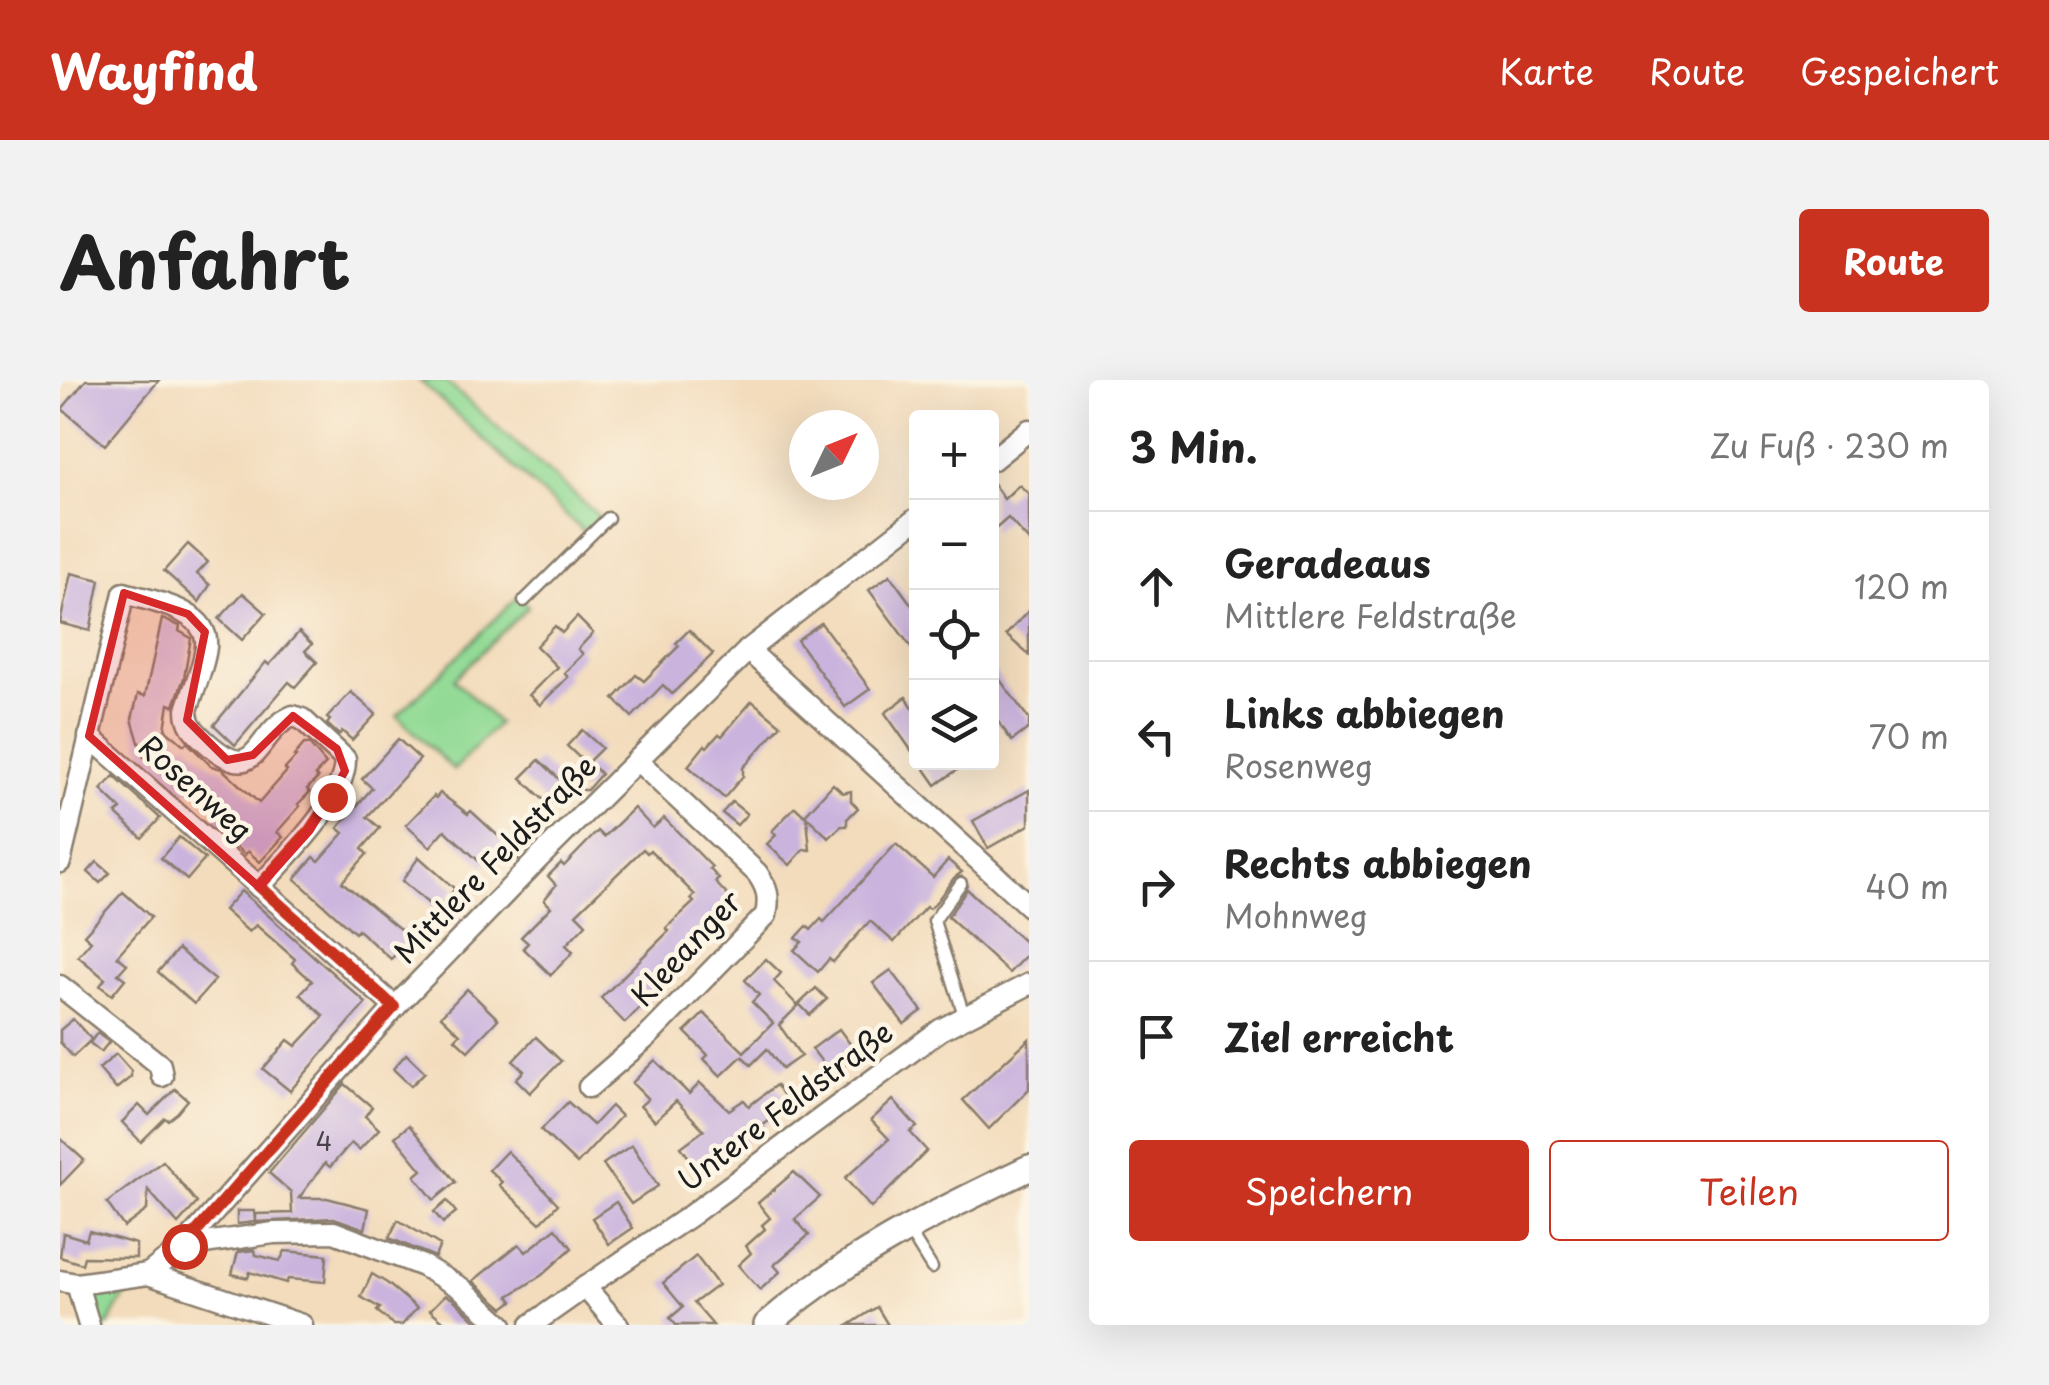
<!DOCTYPE html>
<html lang="de">
<meta charset="utf-8">
<style>
body{margin:0;font-family:"Playpen Sans",sans-serif;background:#f2f2f2;color:#222}
.controls{position:absolute;right:30px;top:30px;display:grid;overflow:hidden;border-radius:10px;box-shadow:0 10px 40px #0002}
.controls button{width:90px;height:90px;display:grid;place-items:center;padding:0;border:0;border-bottom:2px solid #e0e0e0;background:#fff;color:#222;font:50px sans-serif}
.compass{position:absolute;left:729px;top:30px;width:90px;height:90px;border-radius:50%;background:#fff;box-shadow:0 10px 40px #0002;rotate:47deg}
.stop{position:absolute;width:30px;height:30px;margin:-22px;border:8px solid #c8321e;border-radius:50%;background:#fff}
.stop.end{background:#c8321e;border-color:#fff;box-shadow:0 2px 10px #0008}
.list{margin:0;padding:0;list-style:none}
h2{display:flex;justify-content:space-between;align-items:center;height:130px;margin:0;padding:0 40px;font-size:42px}
h2 small{font-size:32px;font-weight:400;color:#767676}
.list li{display:grid;grid-template-columns:65px 1fr auto;gap:30px;align-items:center;box-sizing:border-box;height:150px;padding:0 40px;border-top:2px solid #e0e0e0}
.list b{display:block;font-size:38px;white-space:nowrap}
.list p{margin:0;font-size:32px;white-space:nowrap;color:#767676}
.list em{font-size:32px;font-style:normal;color:#767676}
.actions{display:flex;gap:20px;padding:30px 40px}
.actions a{flex:1;padding:22px 0;border:2px solid #c8321e;border-radius:10px;text-align:center;font-size:35px;color:#c8321e}
.actions .main{background:#c8321e;color:#fff}
.icon{flex:none;width:55px;height:55px;fill:none;stroke:currentColor;stroke-width:2;stroke-linecap:round;stroke-linejoin:round}
.map{position:relative;flex:none;width:969px;height:945px;overflow:hidden;border-radius:10px}
header{display:flex;align-items:center;gap:60px;box-sizing:border-box;height:140px;padding:0 50px;background:#c8321e;color:#fff}
header strong{font-size:48px}
nav{display:flex;gap:55px;margin-inline-start:auto;font-size:35px}
.intro{display:flex;align-items:center;justify-content:space-between;box-sizing:border-box;height:240px;padding:0 60px}
h1{margin:0;font-size:70px}
.button{padding:25px 45px;border-radius:10px;background:#c8321e;color:#fff;font-size:35px;font-weight:700}
main{display:flex;gap:60px;padding:0 60px}
aside{flex:1;background:#fff;border-radius:10px;box-shadow:0 10px 40px #0002}
.map>svg:first-child{display:block}
</style>
<header>
<strong>Wayfind</strong>
<nav><a>Karte</a><a>Route</a><a>Gespeichert</a></nav>
</header>
<div class="intro"><h1>Anfahrt</h1><a class="button">Route</a></div>
<main>
<div class="map">
<svg width="969" height="945" viewBox="0 0 969 945">
<rect width="100%" height="100%" fill="#fcf5e5"/>
<filter id="ink" filterUnits="userSpaceOnUse"><feTurbulence type="fractalNoise" baseFrequency=".01" numOctaves="2"/><feDisplacementMap in="SourceGraphic" scale="20" xChannelSelector="R" yChannelSelector="G"/><feConvolveMatrix kernelMatrix="1 2 1 2 8 2 1 2 1" color-interpolation-filters="sRGB"/></filter>
<filter id="wash" filterUnits="userSpaceOnUse"><feTurbulence type="fractalNoise" baseFrequency=".0048" numOctaves="4" result="noise"/><feDisplacementMap in="SourceGraphic" scale="40" xChannelSelector="R" yChannelSelector="G"/><feGaussianBlur stdDeviation="2.25" result="paint"/><feColorMatrix in="noise" values="0 0 0 0 0 0 0 0 0 0 0 0 0 0 0 0 0 1.4 0 .05"/><feComposite in="paint" operator="in"/></filter>
<g filter="url(#wash)">
<rect width="100%" height="100%" fill="#f3dcbc"/>
<g fill="#92da95" stroke="#577b58" stroke-width="2.5">
<polygon points="359,0 384,0 540,137 524,152"/>
<polygon points="458,216 468,227 394,299 438,343 394,390 337,336"/>
<polygon points="71,905 48,945 36,945 28,916 30,912"/>
</g>
<g id="blocks">
<g fill="#cab4de">
<polygon points="26,0 99,0 45,65 2,29"/>
<polygon points="932,102 944,119 959,105 969,114 969,161 948,138 932,152"/>
<polygon points="128,164 148,182 137,194 150,205 139,222 104,191"/>
<polygon points="11,193 40,200 30,251 0,243"/>
<polygon points="830,195 856,231 856,274 809,210"/>
<polygon points="183,213 206,233 182,260 159,239"/>
<polygon points="969,230 969,275 946,255"/>
<polygon points="517,237 533,253 518,269 523,274 504,293 508,297 480,325 469,315 497,287 476,266 495,246 502,253"/>
<polygon points="102,239 120,246 119,251 131,258 124,298 114,326 109,324 105,349 124,365 127,362 151,386 162,389 199,423 227,391 225,389 236,377 234,376 244,364 249,364 266,384 255,395 258,398 247,409 250,412 238,424 240,426 217,452 223,457 200,482 188,471 185,475 169,461 172,457 153,439 161,431 133,406 126,413 120,410 83,376 72,339 78,314 85,316"/>
<polygon points="761,243 810,309 785,327 737,260"/>
<polygon points="629,250 653,274 612,314 603,305 572,337 554,319 576,295 584,301 619,266 616,263"/>
<polygon points="239,252 252,264 245,271 257,282 235,307 229,302 175,365 154,345 206,282 209,285"/>
<polygon points="932,289 969,339 969,348 952,361 932,333"/>
<polygon points="291,312 316,334 292,360 282,351 279,355 267,344 270,340 267,338"/>
<polygon points="846,317 856,332 856,377 825,333"/>
<polygon points="692,321 721,345 683,388 683,396 664,418 628,386 645,365 647,367 659,354 662,356"/>
<polygon points="522,350 542,368 526,384 507,366"/>
<polygon points="338,359 360,379 307,437 320,448 302,469 307,474 282,502 351,558 331,579 298,550 295,553 235,499 254,477 259,481 284,453 278,448 312,408 302,399"/>
<polygon points="479,380 507,406 489,425 461,398"/>
<polygon points="860,382 908,382 876,405"/>
<polygon points="531,384 541,394 527,410 521,410 513,403"/>
<polygon points="54,396 100,438 82,458 56,434 61,429 41,410"/>
<polygon points="773,404 783,413 791,411 791,421 798,428 787,439 787,446 781,446 769,458 745,435"/>
<polygon points="969,410 969,445 928,468 913,441"/>
<polygon points="380,413 408,434 411,431 448,465 457,464 458,480 439,480 434,485 429,480 424,486 385,450 370,467 346,445 374,416 376,418"/>
<polygon points="672,422 687,434 677,445 662,433"/>
<polygon points="735,427 747,438 750,470 744,469 730,485 707,464 716,455 712,451"/>
<polygon points="574,428 593,448 604,438 652,487 650,489 659,499 655,502 673,521 646,550 649,553 636,566 638,568 565,643 541,618 609,551 606,548 634,522 631,519 635,515 590,470 587,473 583,469 516,534 526,544 506,565 513,572 491,595 463,568 468,563 461,557 491,527 484,520 496,505 488,496 501,483 504,486 538,451 544,457"/>
<polygon points="119,457 145,479 127,500 101,478"/>
<polygon points="836,464 873,497 888,480 902,492 894,498 874,525 869,529 866,527 834,562 810,541 773,582 769,579 758,592 734,570 742,562 736,558 747,546 751,550 761,539 764,542"/>
<polygon points="359,477 395,509 376,530 342,501"/>
<polygon points="37,482 50,493 40,503 28,492"/>
<polygon points="907,509 969,566 969,572 949,593 888,537"/>
<polygon points="181,511 306,623 230,711 203,689 228,660 236,666 264,636 240,614 252,601 232,583 235,579 196,545 189,552 164,530"/>
<polygon points="63,512 91,537 57,576 67,584 58,594 65,599 52,615 40,606 45,599 18,576 31,561 24,555"/>
<polygon points="118,569 155,600 134,624 98,592"/>
<polygon points="706,579 721,593 714,601 738,626 719,645 741,676 722,689 707,669 691,685 682,676 661,696 644,679 648,675 625,652 644,633 684,672 713,643 692,622 699,615 685,600"/>
<polygon points="831,590 862,631 844,644 813,603"/>
<polygon points="756,608 767,619 750,635 739,624"/>
<polygon points="407,609 438,639 408,671 395,659 400,654 381,636"/>
<polygon points="13,639 32,660 37,653 49,662 41,672 30,663 31,660 13,677 0,662 0,650"/>
<polygon points="779,649 796,672 793,675 795,678 772,695 752,669"/>
<polygon points="476,657 501,681 470,713 456,699 464,691 453,681"/>
<polygon points="969,659 969,709 929,749 903,720"/>
<polygon points="56,674 71,691 71,697 56,709 39,689"/>
<polygon points="346,674 365,692 351,706 333,689"/>
<polygon points="595,680 629,714 640,703 669,730 684,720 689,726 716,705 731,725 702,746 705,749 639,791 621,767 644,750 616,721 595,741 580,726 588,719 572,703"/>
<polygon points="285,704 312,727 305,736 319,749 299,770 291,763 270,787 265,783 239,818 267,818 309,829 305,849 274,838 196,842 196,834 232,833 231,812 209,793"/>
<polygon points="115,709 128,720 117,733 108,740 105,738 81,762 62,742 79,725 89,735"/>
<polygon points="833,720 857,747 850,752 867,771 811,828 785,798 829,759 811,740"/>
<polygon points="508,722 533,745 551,726 561,736 517,784 481,750"/>
<polygon points="349,745 396,802 374,820 355,796 362,790 335,757"/>
<polygon points="0,758 24,780 0,805"/>
<polygon points="572,765 598,806 571,824 543,784"/>
<polygon points="447,771 498,824 480,843 439,805 442,802 429,790"/>
<polygon points="103,781 137,823 118,844 88,810 87,830 64,847 47,823"/>
<polygon points="734,792 760,817 735,839 749,855 714,885 720,892 700,910 678,885 691,873 686,866 705,849 702,845 710,838 698,823"/>
<polygon points="387,821 396,832 383,843 374,832"/>
<polygon points="556,822 573,848 549,864 532,838"/>
<polygon points="177,831 194,831 195,842 177,844"/>
<polygon points="338,840 380,865 375,877 329,858"/>
<polygon points="496,848 512,868 482,895 449,916 453,921 444,928 413,901 459,864 466,872"/>
<polygon points="29,851 76,864 76,878 24,877 22,884 0,877 3,853 26,860"/>
<polygon points="195,870 196,875 220,881 225,871 267,875 265,902 228,899 226,903 190,892 188,898 172,894 178,872"/>
<polygon points="636,876 658,905 634,923 653,945 616,945 610,938 623,927 603,903"/>
<polygon points="312,894 327,903 357,928 342,945 334,945 317,931 320,928 301,917"/>
<polygon points="385,915 393,919 420,944 388,945 370,930"/>
<polygon points="817,927 828,945 789,945"/>
</g>
</g>
</g>
<g filter="url(#ink)">
<use href="#blocks" fill-opacity="0" stroke="#887c6c" stroke-width="2.5"/>
<g fill="none" stroke-linecap="round" stroke-linejoin="round">
<defs>
<g id="service">
<polyline points="464,221 548,138"/>
<polyline points="901,503 874,541 904,635"/>
<polyline points="849,851 872,888"/>
</g>
<g id="minor">
<polyline points="932,80 969,50"/>
<polyline points="688,270 969,526"/>
<polyline points="29,356 335,627"/>
<path d="M0,482l64,-269c26,8 86,16 82,54 -2,20 -13,43 -19,63 0,15 8,22 19,32 54,48 47,-10 87,-26l9,3 43,40c1,41 -59,98 -86,128"/>
<polyline points="0,606 100,685 102,696"/>
<path d="M529,707l59,-51 118,-121c4,-18 1,-28 -9,-42l-120,-113"/>
<polyline points="124,866 214,853 274,852 363,886 401,908 442,945"/>
<polyline points="88,894 124,866 335,627 479,478 688,270 856,139"/>
<polyline points="0,901 17,904 88,894 242,945"/>
<polyline points="17,904 29,945"/>
<polyline points="471,945 525,907"/>
<polyline points="558,945 525,907 631,835 880,650 969,604"/>
</g>
<path id="tertiary" d="M707,945c76,-67 171,-114 262,-157"/>
</defs>
<use href="#service" stroke="#887c6c" stroke-width="15"/>
<use href="#minor" stroke="#887c6c" stroke-width="25"/>
<use href="#tertiary" stroke="#887c6c" stroke-width="30"/>
<use href="#service" stroke="#fff" stroke-width="10"/>
<use href="#minor" stroke="#fff" stroke-width="20"/>
<use href="#tertiary" stroke="#fff" stroke-width="25"/>
</g>
</g>
<g fill="none" stroke-linecap="round" stroke-linejoin="round" filter="url(#ink)">
<polyline stroke="#c8321e" stroke-width="12" points="124,866 334,627 199,506 250,450 272,417"/>
</g>
<path fill="#d62828" fill-opacity="0.2" stroke="#d62828" stroke-width="8" stroke-linejoin="round" d="M64,213l64,21 17,18 -18,88 40,40 26,-5 40,-39 44,33 8,22 -35,59 -51,57 -170,-151z"/>
<g text-anchor="middle" stroke-width="9" stroke-linejoin="round" paint-order="stroke">
<g font-size="25" fill="#48424c">
<text x="264" y="771">4</text>
</g>
<g font-size="30" fill="#1c1c1c" stroke="#fcf5e5">
<text transform="translate(135 409) rotate(42)" y="10">Rosenweg</text>
<text transform="translate(436 480) rotate(-46)" y="10">Mittlere Feldstraße</text>
<text transform="translate(627 569) rotate(-47)" y="10">Kleeanger</text>
<text transform="translate(726 727) rotate(-37)" y="10">Untere Feldstraße</text>
</g>
</g>
</svg>
<div class="controls">
<button>+</button>
<button>−</button>
<button><svg class="icon" aria-label="locate" viewBox="0 0 24 24"><circle cx="12" cy="12" r="6"/><path d="M12 2v4M12 18v4M2 12h4M18 12h4"/></svg></button>
<button><svg class="icon" aria-label="layers" viewBox="0 0 24 24"><path d="M12 4l9 5-9 5-9-5zM3 14l9 5 9-5"/></svg></button>
</div>
<svg class="compass" viewBox="-18 -18 36 36"><path d="M0-13l5 13h-10z" fill="#e53935"/><path d="M0 13l5-13h-10z" fill="#767676"/></svg>
<div class="stop" style="left:124px;top:866px"></div>
<div class="stop end" style="left:272px;top:417px"></div>
</div>
<aside>
<h2>3 Min.<small>Zu Fuß · 230 m</small></h2>
<ul class="list">
<li><svg class="icon" aria-label="ahead" viewBox="0 0 24 24"><path d="M12 20V5M6 11l6-6 6 6"/></svg><div><b>Geradeaus</b><p>Mittlere Feldstraße</p></div><em>120 m</em></li>
<li><svg class="icon" aria-label="left" viewBox="0 0 24 24"><path d="M17 20v-9H6M10 6l-5 5 5 5"/></svg><div><b>Links abbiegen</b><p>Rosenweg</p></div><em>70 m</em></li>
<li><svg class="icon" aria-label="right" viewBox="0 0 24 24"><path d="M7 20v-9h11M14 6l5 5-5 5"/></svg><div><b>Rechts abbiegen</b><p>Mohnweg</p></div><em>40 m</em></li>
<li><svg class="icon" aria-label="arrive" viewBox="0 0 24 24"><path d="M6 21V4h12l-3 4 3 4H6"/></svg><div><b>Ziel erreicht</b></div></li>
</ul>
<div class="actions"><a class="main">Speichern</a><a>Teilen</a></div>
</aside>
</main>
